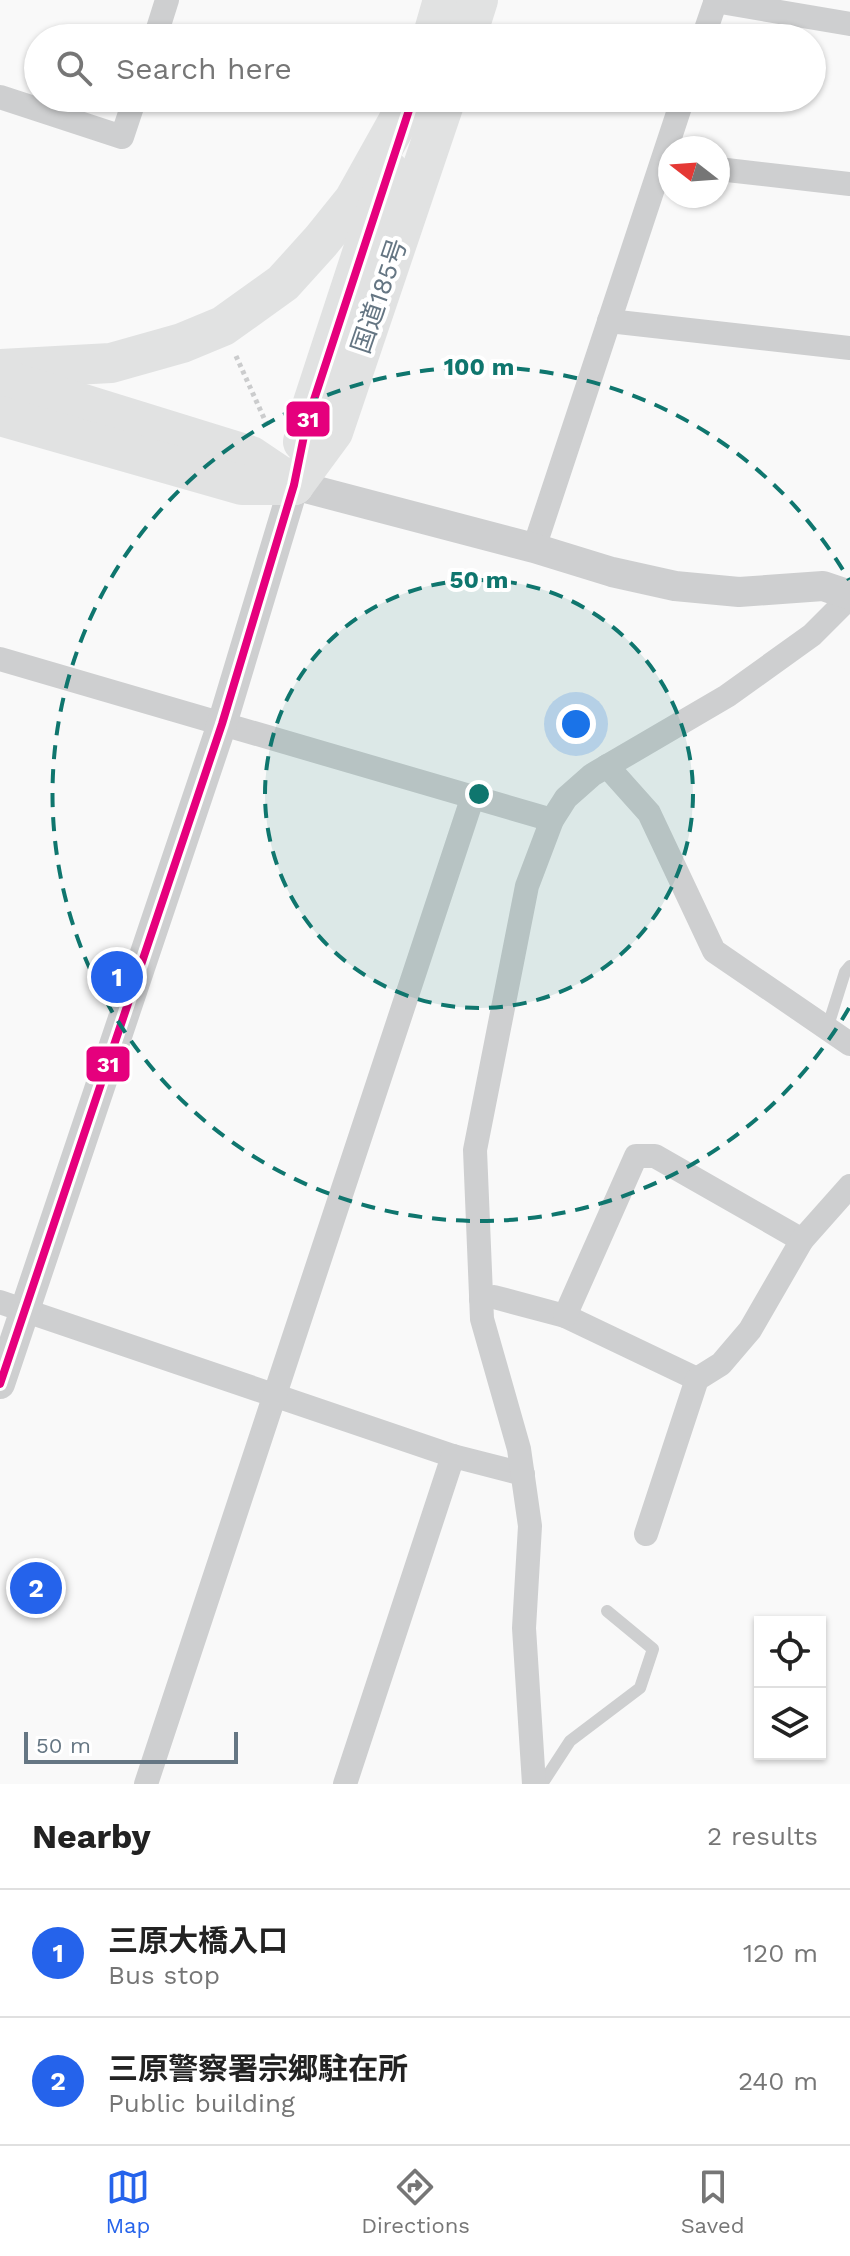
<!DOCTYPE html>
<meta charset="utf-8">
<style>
body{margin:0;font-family:"Work Sans","Noto Sans JP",sans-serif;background:#f2f2f2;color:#222}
.controls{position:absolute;right:24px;bottom:24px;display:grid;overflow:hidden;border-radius:0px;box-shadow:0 2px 6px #0004}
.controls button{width:72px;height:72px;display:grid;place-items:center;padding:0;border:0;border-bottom:2px solid #e0e0e0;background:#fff;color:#222;font:40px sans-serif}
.compass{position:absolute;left:658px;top:136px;width:72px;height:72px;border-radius:50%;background:#fff;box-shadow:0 2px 6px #0004;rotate:287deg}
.scale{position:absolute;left:24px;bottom:20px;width:214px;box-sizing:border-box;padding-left:8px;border:4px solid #657683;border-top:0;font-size:22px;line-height:28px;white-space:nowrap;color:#657683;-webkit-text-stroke:6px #fff;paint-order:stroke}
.you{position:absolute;left:576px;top:724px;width:28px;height:28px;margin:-20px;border:6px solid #fff;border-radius:50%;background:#1a73e8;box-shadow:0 0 0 12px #1a73e833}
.badge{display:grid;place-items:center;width:52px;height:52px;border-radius:50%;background:#2563eb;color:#fff;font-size:26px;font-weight:700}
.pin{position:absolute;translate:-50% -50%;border:4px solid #fff;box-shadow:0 2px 8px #0006}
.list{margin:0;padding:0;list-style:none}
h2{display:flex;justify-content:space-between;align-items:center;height:104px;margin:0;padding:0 32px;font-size:34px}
h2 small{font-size:26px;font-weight:400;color:#767676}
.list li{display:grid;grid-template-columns:52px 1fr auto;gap:24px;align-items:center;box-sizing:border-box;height:128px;padding:0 32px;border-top:2px solid #e0e0e0}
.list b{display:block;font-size:30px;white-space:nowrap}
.list p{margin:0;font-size:26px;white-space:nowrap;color:#767676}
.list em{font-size:26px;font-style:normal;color:#767676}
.icon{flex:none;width:44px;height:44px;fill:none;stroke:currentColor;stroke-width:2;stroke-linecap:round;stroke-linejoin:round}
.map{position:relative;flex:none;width:850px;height:1784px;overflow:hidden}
.search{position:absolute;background:#fff;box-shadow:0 2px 6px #0004;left:24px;right:24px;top:24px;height:88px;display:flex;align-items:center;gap:20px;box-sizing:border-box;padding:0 28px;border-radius:44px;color:#767676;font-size:30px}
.sheet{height:360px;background:#fff}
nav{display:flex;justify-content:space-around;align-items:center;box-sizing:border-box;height:112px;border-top:2px solid #e0e0e0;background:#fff;font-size:22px;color:#767676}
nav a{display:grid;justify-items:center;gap:4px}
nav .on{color:#2563eb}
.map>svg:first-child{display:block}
</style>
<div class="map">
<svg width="850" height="1784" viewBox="0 0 850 1784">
<rect width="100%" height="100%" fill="#f9f9f9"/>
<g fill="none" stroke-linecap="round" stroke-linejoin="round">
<polyline stroke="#cbcccd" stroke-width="5" stroke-dasharray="4 4" stroke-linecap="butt" points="236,356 268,427"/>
<g stroke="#cecfd0" stroke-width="12">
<polyline points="827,1029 845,972 850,966"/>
<polyline points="542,1784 570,1741 640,1688 653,1649 607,1611"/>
</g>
<g stroke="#cecfd0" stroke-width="24">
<polyline points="715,1 850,24"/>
<polyline points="155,38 167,0"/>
<polyline points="703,38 716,0"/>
<polyline points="0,97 122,137 135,98"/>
<polyline points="718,169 850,184"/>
<polyline points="609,321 850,348"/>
<polyline points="534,548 683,98"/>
<polyline points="0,659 552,820"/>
<polyline points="607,766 649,813 714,951 850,1044"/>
<polyline points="481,1299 494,1297 565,1316 697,1379"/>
<polyline points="0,1302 453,1456 523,1474"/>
<polyline points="565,1316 636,1156 655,1156 802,1240"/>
<polyline points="646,1534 697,1379 721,1364 750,1330 802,1240 850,1186"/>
<polyline points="146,1784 473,796"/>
<polyline points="345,1784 453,1456"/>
<polyline points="534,1784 524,1628 530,1526 519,1449 482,1319 475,1150 527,886 552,820 566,798 592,775 727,696 812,635 850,597"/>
</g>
<polyline stroke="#cecfd0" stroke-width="30" points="0,1384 222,724 294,485 534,548 612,572 675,586 739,592 823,586 850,595"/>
<g stroke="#e1e2e2" stroke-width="40">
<polyline points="432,38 443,0"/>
<polyline points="466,38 478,0"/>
<polyline points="0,369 111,363 182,343 223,326 283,283 321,241 354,200 411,98"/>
<polyline points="3,379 251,456 294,485"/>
<polyline points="0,416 242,485 294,485"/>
<polyline points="303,442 307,421 389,171"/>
<polyline points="294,485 333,432 446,98"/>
</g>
<defs>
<polyline id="bus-1" points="0,1384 222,724 294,485 307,421 413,98"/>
</defs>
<use href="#bus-1" stroke="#fff" stroke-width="14"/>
<use href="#bus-1" stroke="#e5007d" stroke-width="8"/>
</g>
<circle cx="479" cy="794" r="214" fill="#0f766e" fill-opacity=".12"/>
<g fill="none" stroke="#0f766e" stroke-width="4" stroke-dasharray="14 10">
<circle cx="479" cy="794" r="214"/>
<path d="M849 1008A427 427 0 1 1 849 580"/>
</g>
<g text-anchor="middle" stroke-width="8" stroke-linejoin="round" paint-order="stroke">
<g font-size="26" fill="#657683" stroke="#fff">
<text transform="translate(379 296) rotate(-71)" y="9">国道185号</text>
</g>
</g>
<circle cx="479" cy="794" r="12" fill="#0f766e" stroke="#fff" stroke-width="4"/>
<g font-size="24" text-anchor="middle" font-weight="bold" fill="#0f766e" stroke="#fff" stroke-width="8" stroke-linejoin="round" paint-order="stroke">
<text x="479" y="375">100 m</text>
<text x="479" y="588">50 m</text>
</g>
<g stroke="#fff" stroke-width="3">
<rect x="285" y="400" width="46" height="38" rx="8" fill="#e5007d"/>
<rect x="85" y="1045" width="46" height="38" rx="8" fill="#e5007d"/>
</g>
<g font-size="22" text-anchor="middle" font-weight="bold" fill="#fff">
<text x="308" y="427">31</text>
<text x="108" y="1072">31</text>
</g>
</svg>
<div class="controls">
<button><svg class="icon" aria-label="locate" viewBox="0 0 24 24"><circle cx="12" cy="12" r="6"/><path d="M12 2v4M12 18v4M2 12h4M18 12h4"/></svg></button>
<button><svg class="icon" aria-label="layers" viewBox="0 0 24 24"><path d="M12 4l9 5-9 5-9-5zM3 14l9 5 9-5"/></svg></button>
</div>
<svg class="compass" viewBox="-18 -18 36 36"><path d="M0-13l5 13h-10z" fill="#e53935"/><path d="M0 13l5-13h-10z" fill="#767676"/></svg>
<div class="scale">50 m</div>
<div class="you"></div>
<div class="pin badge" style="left:117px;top:977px">1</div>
<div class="pin badge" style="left:36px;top:1588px">2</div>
<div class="search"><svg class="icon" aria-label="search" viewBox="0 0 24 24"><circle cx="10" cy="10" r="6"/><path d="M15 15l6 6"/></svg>Search here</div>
</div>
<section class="sheet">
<h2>Nearby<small>2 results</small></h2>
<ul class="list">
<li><span class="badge">1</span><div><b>三原大橋入口</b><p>Bus stop</p></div><em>120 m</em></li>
<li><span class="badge">2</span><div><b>三原警察署宗郷駐在所</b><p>Public building</p></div><em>240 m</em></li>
</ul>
</section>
<nav>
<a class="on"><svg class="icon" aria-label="map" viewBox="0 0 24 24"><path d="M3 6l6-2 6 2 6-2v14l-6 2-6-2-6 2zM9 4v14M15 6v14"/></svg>Map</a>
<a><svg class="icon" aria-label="directions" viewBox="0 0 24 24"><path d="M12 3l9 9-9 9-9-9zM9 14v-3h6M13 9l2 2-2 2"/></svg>Directions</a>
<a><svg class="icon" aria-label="saved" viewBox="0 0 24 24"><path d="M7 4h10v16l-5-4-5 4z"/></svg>Saved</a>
</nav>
